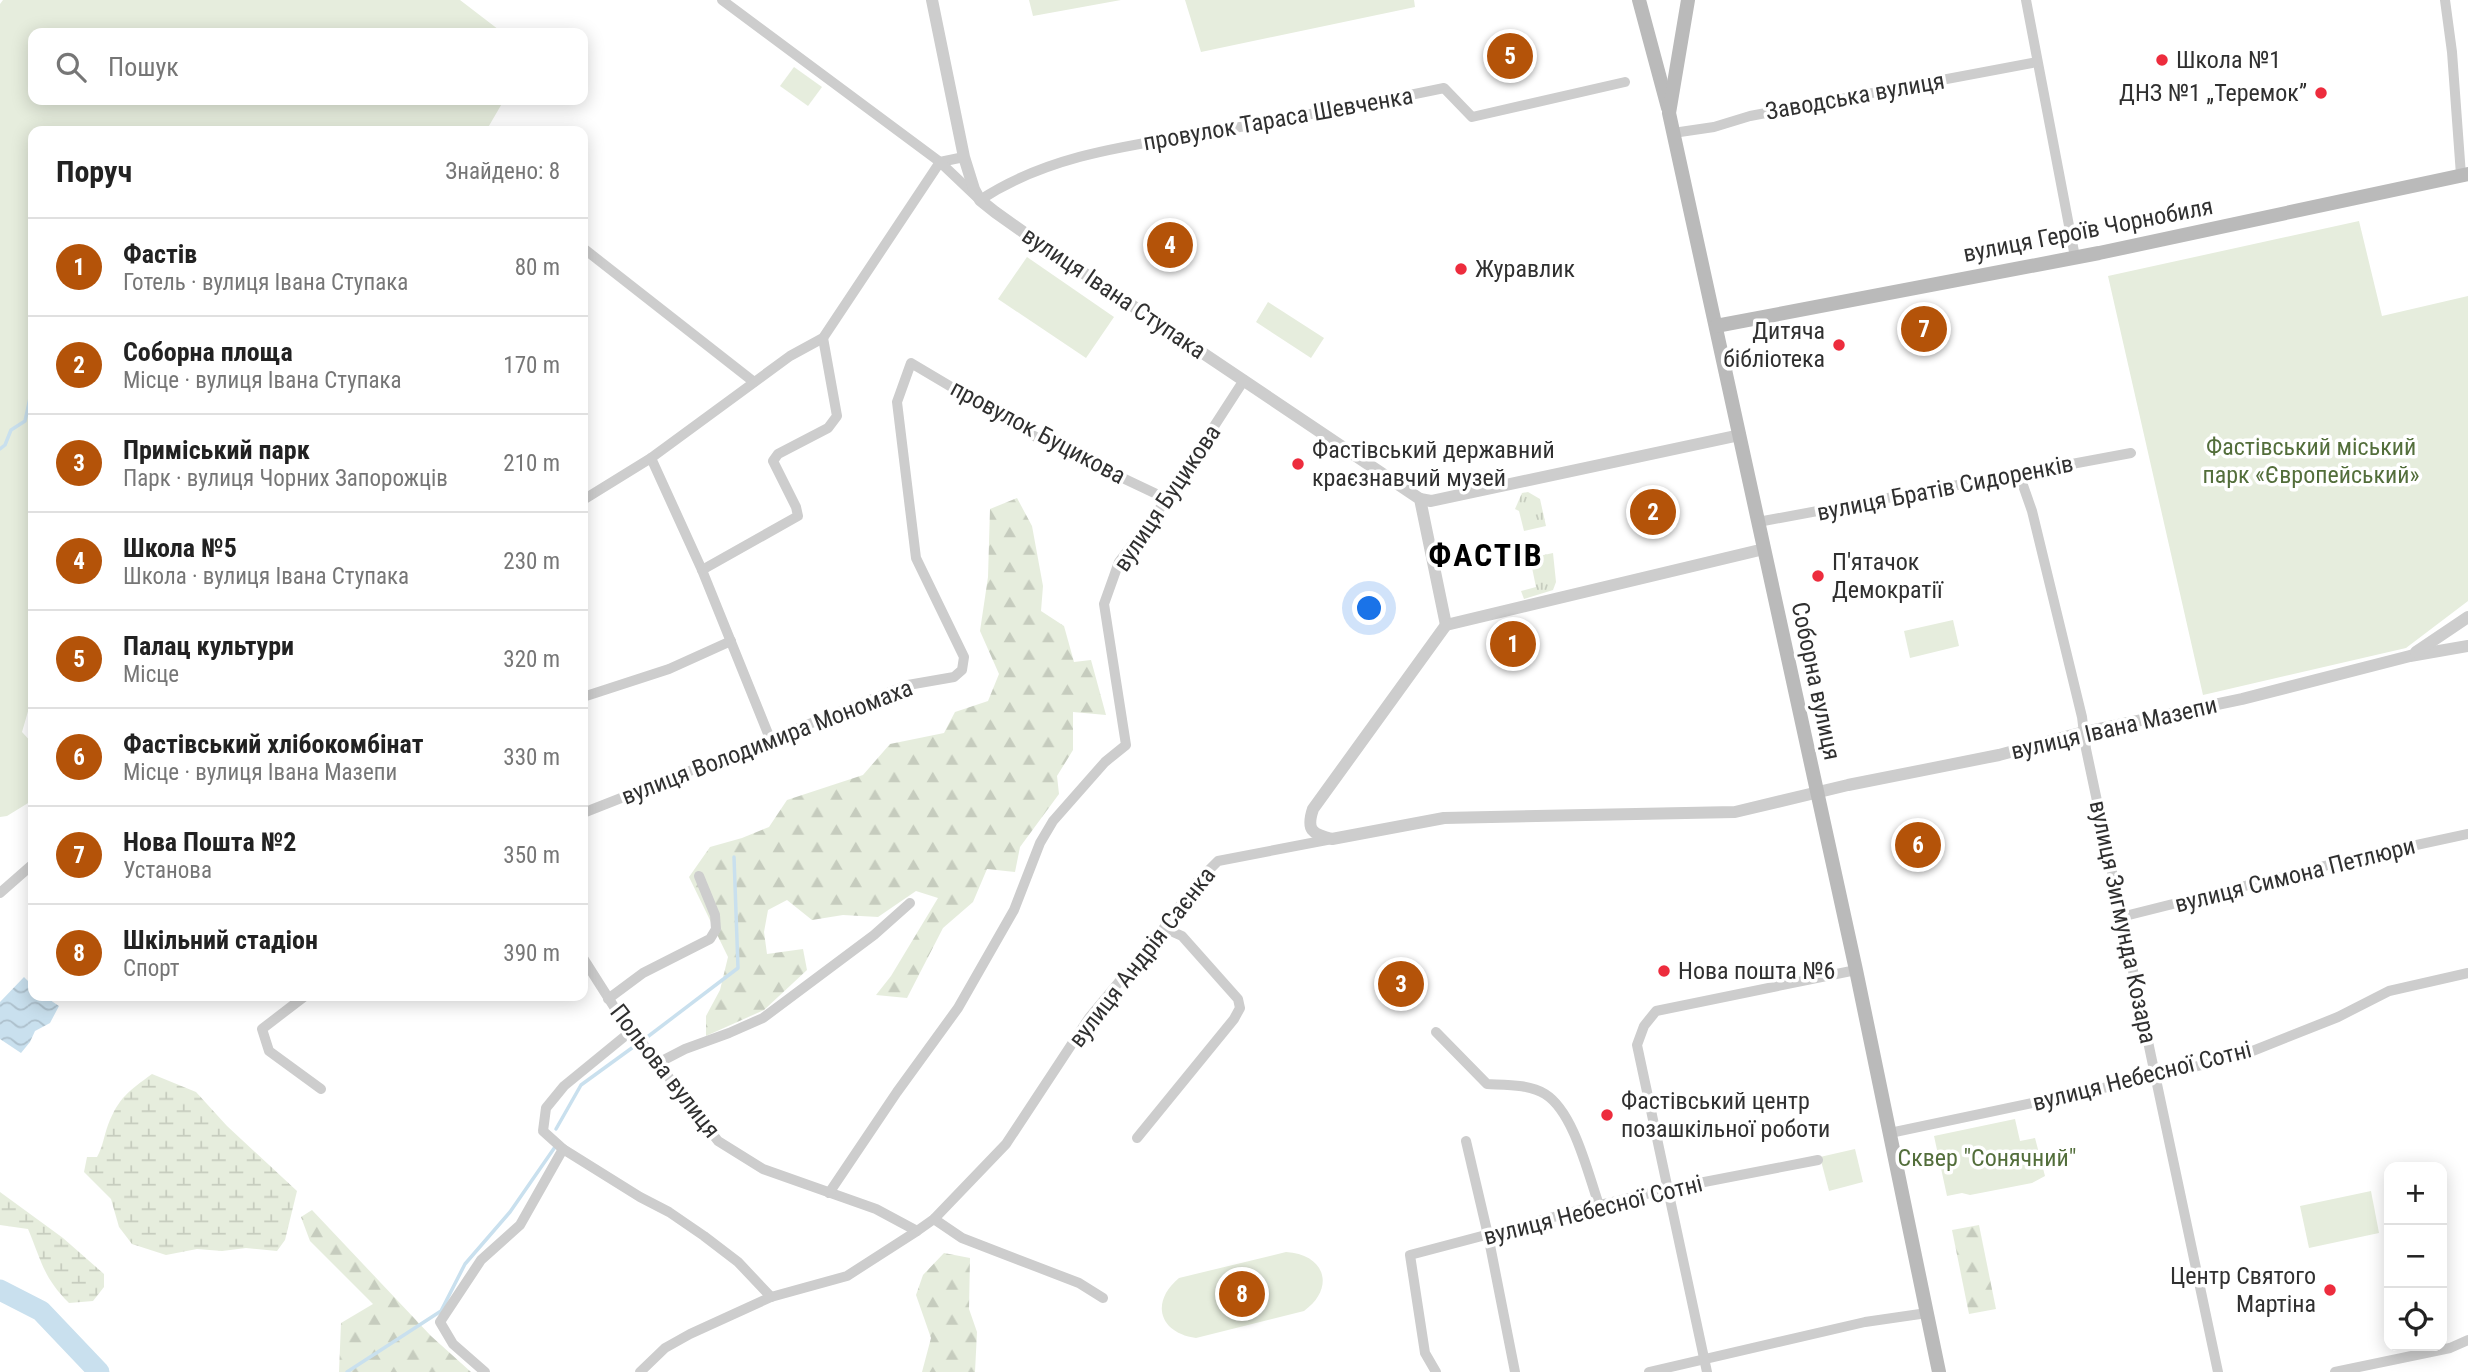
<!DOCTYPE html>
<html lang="uk">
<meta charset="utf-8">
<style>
body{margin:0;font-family:"Roboto Condensed",sans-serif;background:#f2f2f2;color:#222}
.controls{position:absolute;right:21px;bottom:21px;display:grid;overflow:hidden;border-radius:14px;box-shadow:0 4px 18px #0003}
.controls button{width:63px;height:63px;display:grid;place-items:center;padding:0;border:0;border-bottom:2px solid #e0e0e0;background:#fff;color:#222;font:35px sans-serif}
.you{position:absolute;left:1370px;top:609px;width:24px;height:24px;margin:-18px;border:5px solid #fff;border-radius:50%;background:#1a73e8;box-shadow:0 0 0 10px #1a73e833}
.badge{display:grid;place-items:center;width:46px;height:46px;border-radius:50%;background:#b45309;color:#fff;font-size:23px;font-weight:700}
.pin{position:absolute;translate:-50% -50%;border:4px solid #fff;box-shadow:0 2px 7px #0006}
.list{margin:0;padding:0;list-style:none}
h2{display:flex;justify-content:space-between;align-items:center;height:91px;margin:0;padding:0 28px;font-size:30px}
h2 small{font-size:23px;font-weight:400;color:#767676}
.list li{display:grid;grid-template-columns:46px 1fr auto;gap:21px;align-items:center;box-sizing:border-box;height:98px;padding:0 28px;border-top:2px solid #e0e0e0}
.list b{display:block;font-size:26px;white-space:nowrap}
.list p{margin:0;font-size:23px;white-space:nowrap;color:#767676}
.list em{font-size:23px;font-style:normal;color:#767676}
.icon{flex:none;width:38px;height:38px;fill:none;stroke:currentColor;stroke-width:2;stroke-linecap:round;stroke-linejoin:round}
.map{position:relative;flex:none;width:2468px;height:1372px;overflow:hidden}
.search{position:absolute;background:#fff;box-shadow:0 4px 18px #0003;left:28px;top:28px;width:560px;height:77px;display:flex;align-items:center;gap:18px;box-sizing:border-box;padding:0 24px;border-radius:14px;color:#767676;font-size:26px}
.panel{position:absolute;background:#fff;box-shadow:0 4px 18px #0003;left:28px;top:126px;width:560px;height:875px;border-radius:14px}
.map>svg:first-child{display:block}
</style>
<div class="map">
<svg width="2468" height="1372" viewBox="0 0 2468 1372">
<defs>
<pattern id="grass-tufts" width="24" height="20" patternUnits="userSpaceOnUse" patternTransform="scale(1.75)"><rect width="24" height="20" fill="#e6eddd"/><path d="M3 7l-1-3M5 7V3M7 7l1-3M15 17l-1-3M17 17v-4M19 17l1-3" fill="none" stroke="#c6ccbe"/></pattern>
<pattern id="forest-firs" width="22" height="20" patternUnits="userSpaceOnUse" patternTransform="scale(1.75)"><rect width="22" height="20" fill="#e6eddd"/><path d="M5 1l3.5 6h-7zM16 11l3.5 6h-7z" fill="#c6ccbe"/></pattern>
<pattern id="wetland-marsh" width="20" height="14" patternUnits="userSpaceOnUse" patternTransform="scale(1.75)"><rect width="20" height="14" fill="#e6eddd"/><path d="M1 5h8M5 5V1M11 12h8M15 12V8" fill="none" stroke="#c6ccbe"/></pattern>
<pattern id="water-waves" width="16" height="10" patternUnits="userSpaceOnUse" patternTransform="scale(1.75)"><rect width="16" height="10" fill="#c9e0ee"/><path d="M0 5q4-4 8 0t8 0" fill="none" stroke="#adc0cc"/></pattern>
</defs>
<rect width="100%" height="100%" fill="#fff"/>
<g fill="url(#grass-tufts)">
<polygon points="1528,492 1540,499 1546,526 1524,531 1519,511 1515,509 1522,493"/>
<polygon points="1553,553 1556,582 1553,590 1524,599 1521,591 1536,587 1530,558"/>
</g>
<g fill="url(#forest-firs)">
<polygon points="1017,498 1032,526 1043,586 1041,611 1064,626 1074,662 1091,660 1106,715 1073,712 1073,750 1057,776 1059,794 1020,847 1015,872 987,869 973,902 943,928 907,998 876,995 891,976 938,898 916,891 878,917 843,915 812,920 787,900 768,910 764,932 767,954 803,949 807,970 764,1010 706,1036 706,1016 720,990 728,957 689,877 710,847 742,838 769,827 787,800 863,775 890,744 944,733 955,712 988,701 999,674 980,631 988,577 990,509"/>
<polygon points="312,1210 431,1336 471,1372 339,1372 341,1323 373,1304 310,1241 301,1217"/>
<polygon points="1979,1225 1996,1309 1969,1314 1952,1230"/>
<polygon points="944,1253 970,1258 969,1309 977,1332 975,1372 922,1372 931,1338 916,1295 923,1275"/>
</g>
<g fill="url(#wetland-marsh)">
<path d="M152,1074l44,18 31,34 70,65 -12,49 -8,11 -31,-3 -24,3 -25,-2 -31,6 -34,-11 -13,-17 -8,-28 -27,-27 3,-15h10c6,-11 7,-21 11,-32 11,-28 21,-34 44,-51z"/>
<path d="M0,1192l63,46 41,36v13l-11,14 -24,2c-26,-26 -27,-41 -41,-74l-28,-4z"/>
</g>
<g fill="#e6eddd">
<polygon points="3,0 460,0 503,33 33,33 33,100 504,100 486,131 33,131 33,694 22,732 33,744 33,800 7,816 0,817 0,4"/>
<polygon points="1029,0 1121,0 1033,16"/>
<polygon points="1185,0 1414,0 1415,7 1201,52"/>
<polygon points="794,67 822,87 808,106 780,86"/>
<polygon points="2359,221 2382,316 2468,296 2468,601 2406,648 2203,695 2108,276"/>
<polygon points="1027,257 1114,317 1086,358 998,299"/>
<polygon points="1268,302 1324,338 1311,358 1256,322"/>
<polygon points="1953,620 1959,646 1910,658 1904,631"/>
<polygon points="2015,1119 2020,1141 2035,1138 2045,1176 2032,1183 1970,1195 1962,1193 1947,1196 1934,1136"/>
<polygon points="1855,1149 1863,1182 1829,1191 1820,1157"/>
<polygon points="2371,1191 2379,1233 2309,1248 2300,1206"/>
<path d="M1286,1252c39,2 50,36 18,59l-108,27c-37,-5 -46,-36 -17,-60z"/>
</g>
<polygon fill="url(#water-waves)" points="24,977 33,986 33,996 44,996 59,1006 50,1023 35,1031 30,1042 21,1053 0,1039 0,1002"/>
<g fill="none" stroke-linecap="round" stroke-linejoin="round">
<g stroke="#c9e0ee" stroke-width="3.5">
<polyline points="0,449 5,445 11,430 25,421 33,384"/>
<polyline points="646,1038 738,968 734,857"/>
<polyline points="556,1129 581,1085 636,1045"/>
<polyline points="347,1372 441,1311 465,1264 510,1212 555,1147"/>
</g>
<polyline stroke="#c9e0ee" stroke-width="21" points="0,1290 41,1311 99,1372"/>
<g stroke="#cdcdcd" stroke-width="10">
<polyline points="722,0 940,162 964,157"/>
<polyline points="2026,0 2075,257"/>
<polyline points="2445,0 2452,52 2461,175"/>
<polyline points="1673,133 1714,127 1750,116 2037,62"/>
<polyline points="583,248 754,382"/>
<polyline points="651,458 702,570 771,741"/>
<polyline points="2019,474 2032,511 2082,717 2086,749 2218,1372"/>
<path d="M583,500l68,-42 139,-102 33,-18 117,-176 40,38c74,-49 164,-56 249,-71 72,-13 144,-26 215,-41l28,29 153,-35"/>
<polyline points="1758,522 2131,453"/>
<polyline points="702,570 798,516 796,507 773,461 778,454 828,428 837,416 823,338"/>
<polyline points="583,697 669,669 731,641"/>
<polyline points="583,813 908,685 954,677 962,670 964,657 916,558 897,402 911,363 1034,436 1167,499"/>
<polyline points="0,893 33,864"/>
<polyline points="2121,917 2356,858 2468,834"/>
<polyline points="583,958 630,1032 643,1044 718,1141 763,1169 876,1209 917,1231"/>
<polyline points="305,996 262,1029 269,1051 321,1089"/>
<polyline points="608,999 643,973 710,939 716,929 715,915 699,876"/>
<path d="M1436,1032l51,52c18,1 42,0 58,10 29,18 43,80 54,111"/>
<polyline points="658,1063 685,1049 729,1033 763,1018 874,935 910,903"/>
<polyline points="1890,1133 2155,1077 2245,1054 2338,1017 2389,991 2468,973"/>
<polyline points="1137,1138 1234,1019 1240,1008 1238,999 1182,936 1164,928"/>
<polyline points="1466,1141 1488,1235 1515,1372"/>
<polyline points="563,1149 543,1131 546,1108 564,1086 630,1032"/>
<polyline points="829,1193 897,1092 958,1008 1014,910 1040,843 1053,821 1105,762 1126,745 1104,604 1119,562 1167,499 1244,380"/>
<polyline points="934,1219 962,1238 1079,1283 1103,1298"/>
<polyline points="485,1372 453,1344 440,1322 481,1260 520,1225 563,1149 640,1197 669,1212 704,1236 738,1262 771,1297"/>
<polyline points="640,1372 665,1348 690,1334 771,1297 847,1276 917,1231 934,1219 1006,1144 1089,1018 1164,928 1198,881 1218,861 1332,839"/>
<polyline points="1436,1372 1425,1353 1410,1255 1599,1205 1668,1189 1818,1160"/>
<polyline points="1649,1372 1865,1322 1927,1313"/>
<polyline points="1707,1372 1637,1045 1644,1026 1656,1011 1856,970"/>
<polyline points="2335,1372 2450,1348 2468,1340"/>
</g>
<g stroke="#cdcdcd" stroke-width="12">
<polyline points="932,0 964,157 974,189 980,200 995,212 1033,239 1420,499 1446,625"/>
<polyline points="1420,499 1431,501 1740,435"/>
<path d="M1446,625l-133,184c-7,21 -1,25 19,30l112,-21 291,-6 113,-27 151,-30 85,-23 158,-33 168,-43 58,-10"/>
<polyline points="1446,625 1764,549"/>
<polyline points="2416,652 2468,617"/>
</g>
<g stroke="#bababa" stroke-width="14">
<polyline points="1639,0 1668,108"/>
<polyline points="1688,0 1669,113 1856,970 1939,1372"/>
<polyline points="1716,326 2099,253 2468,174"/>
</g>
</g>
<g fill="#ed2c3d" stroke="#fff" stroke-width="2.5">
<circle cx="2162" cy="60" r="7"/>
<circle cx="2321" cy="93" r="7"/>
<circle cx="1461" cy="269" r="7"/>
<circle cx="1839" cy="345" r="7"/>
<circle cx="1298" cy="464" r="7"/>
<circle cx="1818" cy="576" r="7"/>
<circle cx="1664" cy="971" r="7"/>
<circle cx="1607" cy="1115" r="7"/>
<circle cx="2330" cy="1290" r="7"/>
</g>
<g text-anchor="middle" stroke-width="7" stroke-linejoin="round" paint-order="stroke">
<g font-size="24" fill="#303030" stroke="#fff" text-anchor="start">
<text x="2176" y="68">Школа №1</text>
<text x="2307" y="101" text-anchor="end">ДНЗ №1 „Теремок”</text>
<text x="1475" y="277">Журавлик</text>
<text x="1825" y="339" text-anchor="end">Дитяча<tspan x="1825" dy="28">бібліотека</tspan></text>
<text x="1312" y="458">Фастівський державний<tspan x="1312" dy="28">краєзнавчий музей</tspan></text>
<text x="1832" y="570">П'ятачок<tspan x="1832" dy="28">Демократії</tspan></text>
<text x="1678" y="979">Нова пошта №6</text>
<text x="1621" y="1109">Фастівський центр<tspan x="1621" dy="28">позашкільної роботи</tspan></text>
<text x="2316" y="1284" text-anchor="end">Центр Святого<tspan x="2316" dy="28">Мартіна</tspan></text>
</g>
<g font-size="24" fill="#303030" stroke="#fff">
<text transform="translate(1855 96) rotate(-10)" y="8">Заводська вулиця</text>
<text transform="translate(1278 119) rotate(-10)" y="8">провулок Тараса Шевченка</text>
<text transform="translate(2088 230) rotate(-11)" y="8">вулиця Героїв Чорнобиля</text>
<text transform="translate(1114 293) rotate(34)" y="8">вулиця Івана Ступака</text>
<text transform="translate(1038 432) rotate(28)" y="8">провулок Буцикова</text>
<text transform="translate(1945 488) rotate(-11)" y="8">вулиця Братів Сидоренків</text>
<text transform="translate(1167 498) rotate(-56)" y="8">вулиця Буцикова</text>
<text transform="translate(1816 681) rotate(78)" y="8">Соборна вулиця</text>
<text transform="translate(2114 728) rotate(-13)" y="8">вулиця Івана Мазепи</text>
<text transform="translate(767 742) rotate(-21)" y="8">вулиця Володимира Мономаха</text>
<text transform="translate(2295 875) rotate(-14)" y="8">вулиця Симона Петлюри</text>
<text transform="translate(2123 922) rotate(78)" y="8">вулиця Зигмунда Козара</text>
<text transform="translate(1142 957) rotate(-52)" y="8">вулиця Андрія Саєнка</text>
<text transform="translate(665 1071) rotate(52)" y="8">Польова вулиця</text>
<text transform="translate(2142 1076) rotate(-14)" y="8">вулиця Небесної Сотні</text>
<text transform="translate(1593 1210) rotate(-14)" y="8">вулиця Небесної Сотні</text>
</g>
<g font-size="24" fill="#536e3b" stroke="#fff">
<text x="2311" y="455">Фастівський міський<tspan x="2311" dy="28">парк «Європейський»</tspan></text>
<text x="1987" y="1166">Сквер "Сонячний"</text>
</g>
<g font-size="32" font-weight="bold" letter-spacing="2" fill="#000" stroke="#fff">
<text x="1486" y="566">ФАСТІВ</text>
</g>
</g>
</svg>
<div class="controls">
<button>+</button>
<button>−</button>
<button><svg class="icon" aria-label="locate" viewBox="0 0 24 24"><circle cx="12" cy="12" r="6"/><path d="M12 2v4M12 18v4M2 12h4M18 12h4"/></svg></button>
</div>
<div class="you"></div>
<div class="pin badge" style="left:1513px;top:644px">1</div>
<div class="pin badge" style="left:1653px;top:512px">2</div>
<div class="pin badge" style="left:1401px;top:984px">3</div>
<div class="pin badge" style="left:1170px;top:245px">4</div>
<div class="pin badge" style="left:1510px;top:56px">5</div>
<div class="pin badge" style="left:1918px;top:845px">6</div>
<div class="pin badge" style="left:1924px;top:329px">7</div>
<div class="pin badge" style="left:1242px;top:1294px">8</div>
<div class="search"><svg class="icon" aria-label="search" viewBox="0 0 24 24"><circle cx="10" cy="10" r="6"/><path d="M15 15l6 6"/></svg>Пошук</div>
<section class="panel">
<h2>Поруч<small>Знайдено: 8</small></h2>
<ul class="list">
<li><span class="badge">1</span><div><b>Фастів</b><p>Готель · вулиця Івана Ступака</p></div><em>80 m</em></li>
<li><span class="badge">2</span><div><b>Соборна площа</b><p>Місце · вулиця Івана Ступака</p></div><em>170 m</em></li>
<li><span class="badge">3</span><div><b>Приміський парк</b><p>Парк · вулиця Чорних Запорожців</p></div><em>210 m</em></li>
<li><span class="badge">4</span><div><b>Школа №5</b><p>Школа · вулиця Івана Ступака</p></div><em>230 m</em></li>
<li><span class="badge">5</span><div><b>Палац культури</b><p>Місце</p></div><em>320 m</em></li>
<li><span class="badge">6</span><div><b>Фастівський хлібокомбінат</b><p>Місце · вулиця Івана Мазепи</p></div><em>330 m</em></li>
<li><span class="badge">7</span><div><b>Нова Пошта №2</b><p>Установа</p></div><em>350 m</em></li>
<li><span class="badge">8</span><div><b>Шкільний стадіон</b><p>Спорт</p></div><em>390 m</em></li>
</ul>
</section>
</div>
